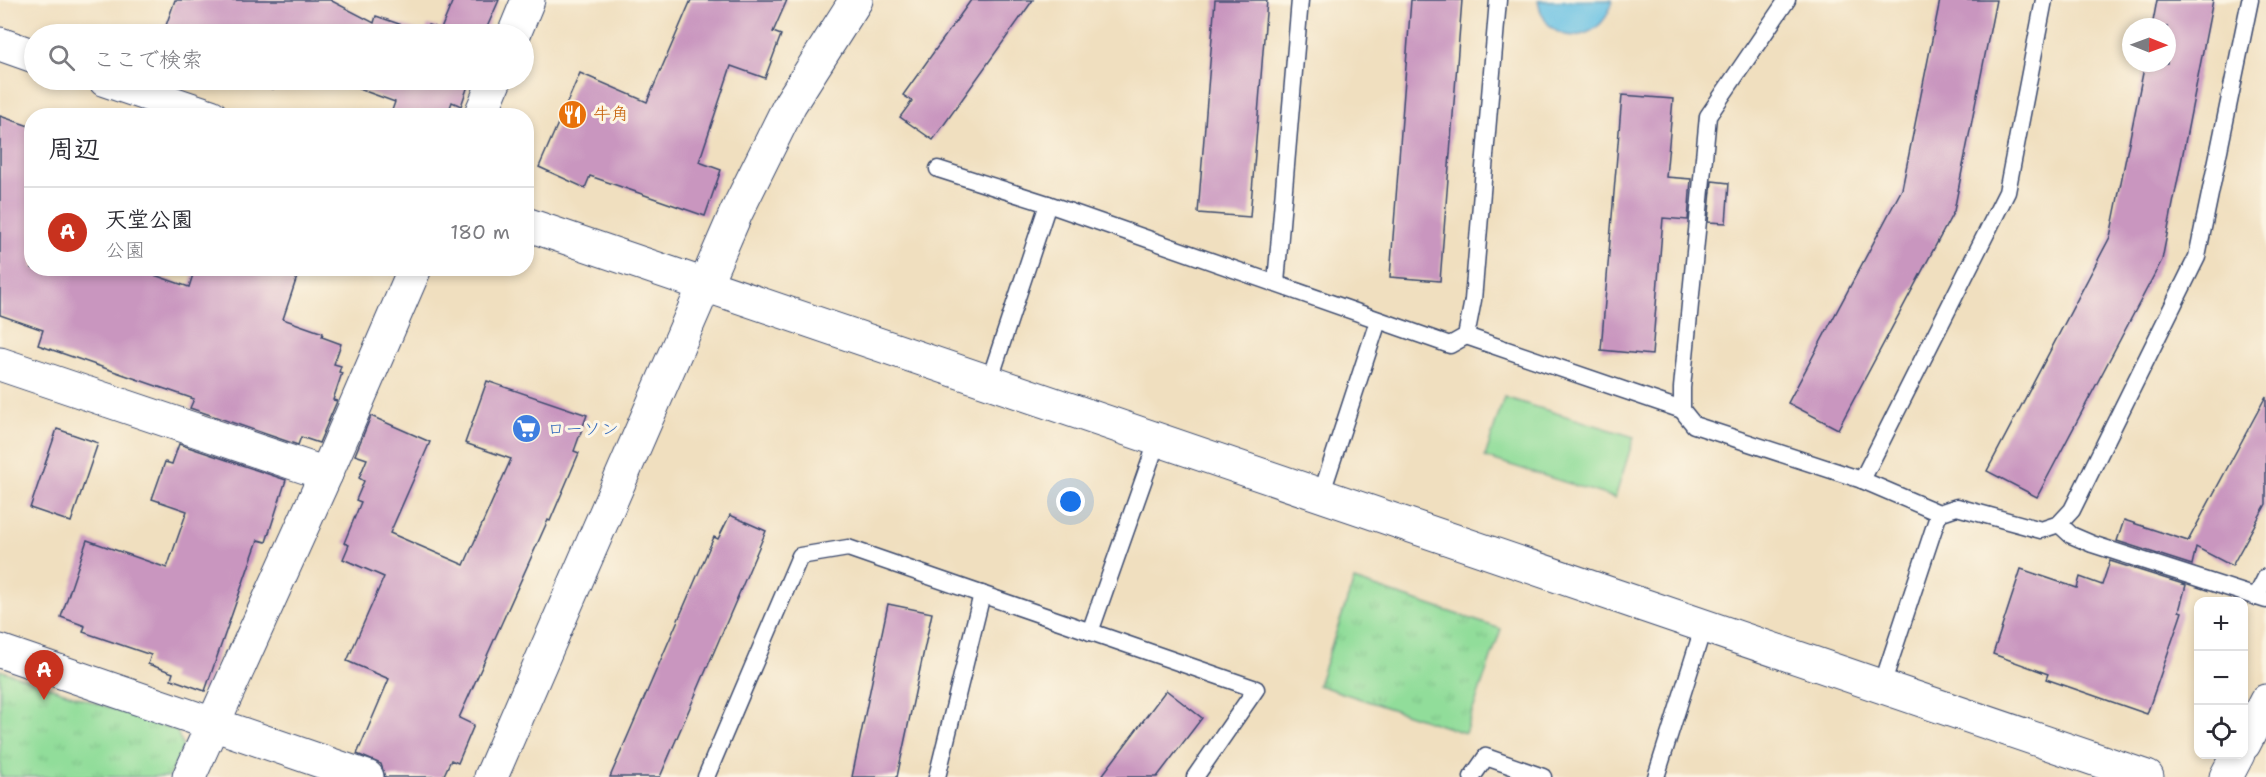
<!DOCTYPE html>
<html lang="ja">
<meta charset="utf-8">
<style>
body{margin:0;font-family:"Shantell Sans","Klee One",sans-serif;background:#f7f7f7;color:#2b2b33}
.controls{position:absolute;right:18px;bottom:18px;display:grid;overflow:hidden;border-radius:12px;box-shadow:0 3px 9px #0003}
.controls button{width:54px;height:54px;display:grid;place-items:center;padding:0;border:0;border-bottom:2px solid #e1e1e2;background:#fff;color:#2b2b33;font:30px sans-serif}
.compass{position:absolute;left:2122px;top:18px;width:54px;height:54px;border-radius:50%;background:#fff;box-shadow:0 3px 9px #0003;rotate:91deg}
.you{position:absolute;left:1071px;top:502px;width:21px;height:21px;margin:-15px;border:4px solid #fff;border-radius:50%;background:#1a73e8;box-shadow:0 0 0 9px #1a73e833}
.badge{display:grid;place-items:center;width:39px;height:39px;border-radius:50%;background:#c8321e;color:#fff;font-size:20px;font-weight:700}
.pin{position:absolute;translate:-50% -50px;filter:drop-shadow(0 2px 3px #0008)}
.pin::after{content:'';position:absolute;top:32px;width:21px;height:18px;background:inherit;clip-path:polygon(0 0,100% 0,50% 100%)}
.list{margin:0;padding:0;list-style:none}
h2{display:flex;justify-content:space-between;align-items:center;height:78px;margin:0;padding:0 24px;font-size:26px}
h2 small{font-size:20px;font-weight:400;color:#7c7c81}
.list li{display:grid;grid-template-columns:39px 1fr auto;gap:18px;align-items:center;box-sizing:border-box;height:90px;padding:0 24px;border-top:2px solid #e1e1e2}
.list b{display:block;font-size:22px;white-space:nowrap}
.list p{margin:0;font-size:20px;white-space:nowrap;color:#7c7c81}
.list em{font-size:20px;font-style:normal;color:#7c7c81}
.icon{flex:none;width:33px;height:33px;fill:none;stroke:currentColor;stroke-width:2;stroke-linecap:round;stroke-linejoin:round}
.map{position:relative;flex:none;width:2266px;height:777px;overflow:hidden}
.search{position:absolute;background:#fff;box-shadow:0 3px 9px #0003;left:24px;top:24px;width:510px;height:66px;display:flex;align-items:center;gap:15px;box-sizing:border-box;padding:0 21px;border-radius:33px;color:#7c7c81;font-size:22px}
.panel{position:absolute;background:#fff;box-shadow:0 3px 9px #0003;left:24px;top:108px;width:510px;height:168px;border-radius:24px}
.map>svg:first-child{display:block}
</style>
<div class="map">
<svg width="2266" height="777" viewBox="0 0 2266 777">
<defs>
<pattern id="park-tufts" width="24" height="20" patternUnits="userSpaceOnUse" patternTransform="scale(1.5)"><rect width="24" height="20" fill="#91dd9a"/><path d="M3 7l-1-3M5 7V3M7 7l1-3M15 17l-1-3M17 17v-4M19 17l1-3" fill="none" stroke="#7cbe87"/></pattern>
</defs>
<rect width="100%" height="100%" fill="#fcf5e5"/>
<filter id="ink" filterUnits="userSpaceOnUse"><feTurbulence type="fractalNoise" baseFrequency=".0167" numOctaves="2"/><feDisplacementMap in="SourceGraphic" scale="12" xChannelSelector="R" yChannelSelector="G"/><feConvolveMatrix kernelMatrix="1 2 1 2 8 2 1 2 1" color-interpolation-filters="sRGB"/></filter>
<filter id="wash" filterUnits="userSpaceOnUse"><feTurbulence type="fractalNoise" baseFrequency=".008" numOctaves="4" result="noise"/><feDisplacementMap in="SourceGraphic" scale="24" xChannelSelector="R" yChannelSelector="G"/><feGaussianBlur stdDeviation="1.35" result="paint"/><feColorMatrix in="noise" values="0 0 0 0 0 0 0 0 0 0 0 0 0 0 0 0 0 1.4 0 .05"/><feComposite in="paint" operator="in"/></filter>
<g filter="url(#wash)">
<rect width="100%" height="100%" fill="#f0dfbf"/>
<g fill="url(#park-tufts)" stroke="#56867c" stroke-width="1.5">
<polygon points="1354,580 1501,629 1465,733 1318,685"/>
<polygon points="0,670 177,731 183,747 169,777 0,777"/>
</g>
<polygon fill="#91dd9a" stroke="#56867c" stroke-width="1.5" points="1504,397 1634,437 1615,498 1485,457"/>
<path fill="#66c1e4" stroke="#4078a1" stroke-width="1.5" d="M1612,0c-5,37 -54,51 -70,14 -2,-4 -3,-9 -4,-13z"/>
<g id="blocks">
<g fill="#c996bf">
<polygon points="175,0 330,0 374,23 376,16 425,33 428,25 441,29 453,0 499,0 484,34 163,34"/>
<polygon points="691,0 787,0 773,32 781,35 765,78 731,66 699,162 721,170 705,216 590,176 585,188 539,167 580,73 647,102"/>
<polygon points="971,0 1033,0 933,140 900,117 912,101 903,95"/>
<polygon points="1215,0 1267,0 1250,217 1198,213"/>
<polygon points="1411,0 1462,0 1440,281 1390,277"/>
<polygon points="1940,0 1996,0 1954,211 1838,429 1788,403 1902,189"/>
<polygon points="2157,0 2213,0 2162,260 2037,497 1987,471 2110,237 2145,63 2167,63 2167,27 2152,27"/>
<polygon points="246,80 276,80 273,89"/>
<polygon points="353,80 470,80 461,106 452,102 447,116 390,116 395,102 351,86"/>
<polygon points="1622,95 1673,99 1666,177 1691,179 1688,220 1663,218 1652,355 1601,350"/>
<polygon points="0,116 32,127 32,268 134,268 189,287 195,268 300,268 283,319 323,333 322,337 341,344 334,364 341,366 339,372 342,373 333,400 337,401 319,443 301,437 298,445 190,408 194,399 38,345 43,330 0,315"/>
<polygon points="1712,181 1729,183 1726,223 1708,222"/>
<polygon points="487,381 587,415 574,451 579,453 550,521 548,520 459,718 474,725 458,763 451,760 443,777 385,777 381,764 357,754 389,679 347,661 384,577 343,559 349,545 344,543 361,502 356,500 364,481 359,478 367,459 355,455 371,416 430,442 390,533 464,565 511,459 465,443"/>
<polygon points="2266,396 2266,504 2232,566 2196,547 2192,565 2117,541 2124,520 2188,541"/>
<polygon points="57,429 98,443 71,522 30,508"/>
<polygon points="179,444 286,480 266,542 258,540 205,691 171,679 173,673 148,664 151,655 83,632 85,626 61,617 87,540 167,568 187,511 152,499 165,462 172,464"/>
<polygon points="730,515 766,531 660,777 610,777 714,537 718,539"/>
<polygon points="2110,561 2186,585 2179,611 2182,612 2147,714 2046,679 2048,674 1993,654 2021,569 2077,588 2080,577 2102,585"/>
<polygon points="888,604 932,613 897,777 852,777"/>
<polygon points="1166,690 1202,718 1157,777 1101,777"/>
</g>
</g>
</g>
<g filter="url(#ink)">
<use href="#blocks" fill-opacity="0" stroke="#3b496d" stroke-width="1.5"/>
<g fill="none" stroke-linecap="round" stroke-linejoin="round">
<defs>
<g id="service">
<polyline points="1787,0 1708,116 1682,388 1682,410 1694,425 1862,480 1939,513 1882,685"/>
<polyline points="938,169 1048,204 989,382"/>
<polyline points="1048,204 1450,345 1466,336 1473,300 1498,0"/>
<polyline points="1276,283 1300,0"/>
<polyline points="1466,336 1682,410"/>
<polyline points="1862,480 2007,192 2044,0"/>
<polyline points="1321,495 1378,321"/>
<polyline points="1939,513 1957,507 2041,530 2059,524 2072,510 2197,257 2250,0"/>
<polyline points="2059,524 2071,535 2092,544 2266,600"/>
<polyline points="2256,597 2266,577"/>
<polyline points="1090,632 1158,439"/>
<polyline points="706,777 800,556 848,548 1256,689 1195,777"/>
<polyline points="937,777 982,594"/>
<polyline points="1472,777 1486,757 1543,777"/>
<polyline points="1656,777 1704,625"/>
</g>
<g id="minor">
<polyline points="514,34 528,0"/>
<polyline points="480,116 495,80"/>
<polyline points="0,364 326,474"/>
<polyline points="0,651 367,777"/>
<polyline points="189,777 326,474 415,268"/>
<polyline points="491,777 736,213 790,104 856,0"/>
</g>
<g id="tertiary">
<polyline points="0,44 34,56"/>
<polyline points="105,80 211,116"/>
<polyline points="526,224 2147,777"/>
<polyline points="2244,744 2266,701"/>
<polyline points="2226,777 2238,754"/>
</g>
</defs>
<use href="#service" stroke="#3b496d" stroke-width="19"/>
<use href="#minor" stroke="#3b496d" stroke-width="35"/>
<use href="#tertiary" stroke="#3b496d" stroke-width="35"/>
<use href="#service" stroke="#fff" stroke-width="16"/>
<use href="#minor" stroke="#fff" stroke-width="33"/>
<use href="#tertiary" stroke="#fff" stroke-width="33"/>
</g>
</g>
<defs>
<symbol id="restaurant-disc" viewBox="-11 -11 22 22"><circle r="9.5" fill="#e8710a" stroke="#fcf5e5"/><path d="M-5-6h1v4h1v-4h1v4h1v-4h1v5L-1.5 .5V6h-2V.5L-5-1ZM5-6V6H3V1.5H1.5Q1.5-4 5-6Z" fill="#fff"/></symbol>
<symbol id="supermarket-disc" viewBox="-11 -11 22 22"><circle r="9.5" fill="#3f7fe0" stroke="#fcf5e5"/><path d="M-6-5.5h2.5l.6 2H6L4.5 2H-2.5L-4.4-4H-6ZM-1.5 3.2a1.3 1.3 0 1 0 .1 0ZM3 3.2a1.3 1.3 0 1 0 .1 0Z" fill="#fff"/></symbol>
</defs>
<g fill-rule="evenodd">
<use href="#restaurant-disc" x="556" y="98" width="33" height="33"/>
<use href="#supermarket-disc" x="510" y="412" width="33" height="33"/>
</g>
<g text-anchor="middle" stroke-width="6" stroke-linejoin="round" paint-order="stroke">
<g font-size="18" fill="#c56008" stroke="#fcf5e5" text-anchor="start">
<text x="593" y="120">牛角</text>
</g>
<g font-size="18" fill="#366cbe" stroke="#fcf5e5" text-anchor="start">
<text x="547" y="435">ローソン</text>
</g>
</g>
</svg>
<div class="controls">
<button>+</button>
<button>−</button>
<button><svg class="icon" aria-label="locate" viewBox="0 0 24 24"><circle cx="12" cy="12" r="6"/><path d="M12 2v4M12 18v4M2 12h4M18 12h4"/></svg></button>
</div>
<svg class="compass" viewBox="-18 -18 36 36"><path d="M0-13l5 13h-10z" fill="#e53935"/><path d="M0 13l5-13h-10z" fill="#7c7c81"/></svg>
<div class="you"></div>
<div class="pin badge" style="left:44px;top:700px">A</div>
<div class="search"><svg class="icon" aria-label="search" viewBox="0 0 24 24"><circle cx="10" cy="10" r="6"/><path d="M15 15l6 6"/></svg>ここで検索</div>
<section class="panel">
<h2>周辺<small></small></h2>
<ul class="list">
<li><span class="badge">A</span><div><b>天堂公園</b><p>公園</p></div><em>180 m</em></li>
</ul>
</section>
</div>
